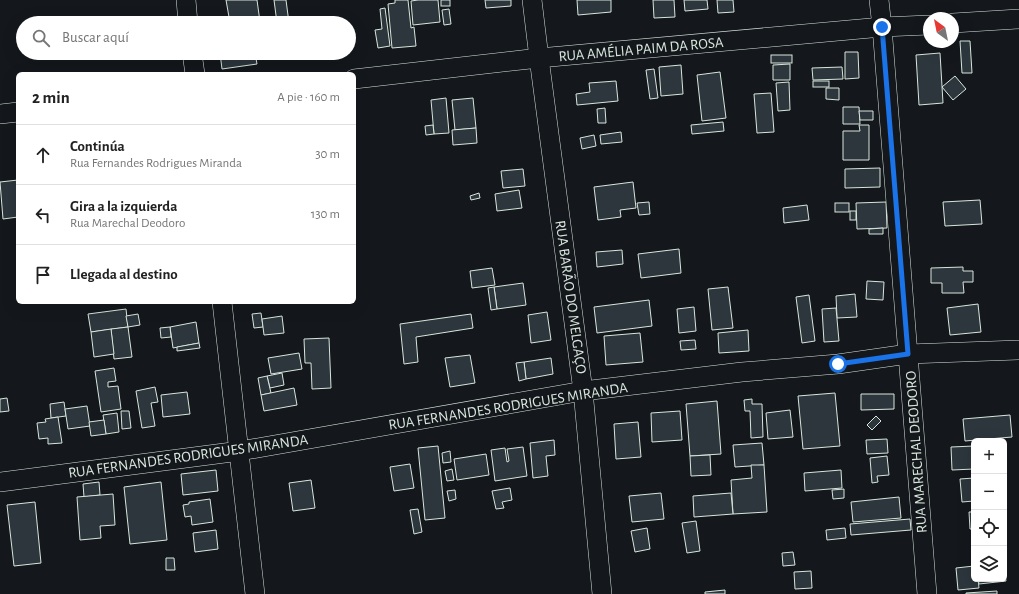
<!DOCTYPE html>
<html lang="es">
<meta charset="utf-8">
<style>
body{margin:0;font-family:"Alegreya Sans",sans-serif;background:#f2f2f2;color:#222}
.controls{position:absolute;right:12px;bottom:12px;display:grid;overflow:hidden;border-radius:6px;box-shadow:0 4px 16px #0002}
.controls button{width:36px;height:36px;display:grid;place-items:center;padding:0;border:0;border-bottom:1px solid #e0e0e0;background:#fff;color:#222;font:20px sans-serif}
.compass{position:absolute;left:923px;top:12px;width:36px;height:36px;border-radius:50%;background:#fff;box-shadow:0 4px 16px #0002;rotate:327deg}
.stop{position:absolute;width:12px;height:12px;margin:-9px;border:3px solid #1a73e8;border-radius:50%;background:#fff}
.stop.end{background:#1a73e8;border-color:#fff;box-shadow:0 1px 4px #0008}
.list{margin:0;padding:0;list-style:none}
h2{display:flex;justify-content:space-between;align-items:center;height:52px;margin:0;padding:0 16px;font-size:17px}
h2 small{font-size:13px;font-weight:400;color:#767676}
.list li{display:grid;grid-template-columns:26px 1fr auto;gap:12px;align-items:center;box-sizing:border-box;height:60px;padding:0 16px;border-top:1px solid #e0e0e0}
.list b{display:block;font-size:15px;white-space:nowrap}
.list p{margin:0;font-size:13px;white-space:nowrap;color:#767676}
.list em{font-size:13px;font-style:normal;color:#767676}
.icon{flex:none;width:22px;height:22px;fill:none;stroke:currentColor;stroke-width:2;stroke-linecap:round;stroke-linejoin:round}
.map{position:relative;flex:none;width:1019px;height:594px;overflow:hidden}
.search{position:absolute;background:#fff;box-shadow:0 4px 16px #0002;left:16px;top:16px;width:340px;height:44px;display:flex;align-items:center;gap:10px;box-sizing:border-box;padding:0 14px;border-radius:22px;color:#767676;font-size:15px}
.panel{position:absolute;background:#fff;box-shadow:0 4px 16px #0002;left:16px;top:72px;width:340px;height:232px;border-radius:6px}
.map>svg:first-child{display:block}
</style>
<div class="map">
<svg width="1019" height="594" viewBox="0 0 1019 594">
<rect width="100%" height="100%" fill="#14181c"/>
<g fill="#2c363c" stroke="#d8e6dc">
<polygon points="226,0 257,0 260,22 217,23 216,19 229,17"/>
<polygon points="274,0 286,0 289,23 277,23"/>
<polygon points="395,0 408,0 411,28 414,27 416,46 392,48 388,4 395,3"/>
<polygon points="418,0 438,0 440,22 413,25 411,1"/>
<rect x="441" y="0" width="9" height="6"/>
<polygon points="485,0 511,0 511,6 486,8"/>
<polygon points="577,0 611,0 611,12 578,15"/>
<polygon points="653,0 674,0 675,17 654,18"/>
<polygon points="684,0 707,0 708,9 685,11"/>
<polygon points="717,0 733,0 734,12 718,13"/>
<polygon points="385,8 390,46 378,48 375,30 382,29 380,9"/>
<polygon points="449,9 451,24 444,25 442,10"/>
<polygon points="960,41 970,41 972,73 962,73"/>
<polygon points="845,52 858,52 859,78 845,79"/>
<polygon points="220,53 255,53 257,64 222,69"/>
<polygon points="940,53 943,103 919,105 916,55"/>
<rect x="771" y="55" width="21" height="8"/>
<polygon points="790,64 790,80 773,80 773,65"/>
<polygon points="681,65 683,94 661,96 659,67"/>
<polygon points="842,67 843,79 813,80 812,68"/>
<polygon points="654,69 658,98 650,99 646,70"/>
<polygon points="720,72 726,118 702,121 697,75"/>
<polygon points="955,76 966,89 953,100 942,87"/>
<polygon points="616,81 618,101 577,105 576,94 590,92 589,83"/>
<rect x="813" y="81" width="16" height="6"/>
<polygon points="789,82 790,110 778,111 776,83"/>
<polygon points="826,88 839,88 839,100 826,99"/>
<polygon points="771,93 774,132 757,133 754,94"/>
<polygon points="446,98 449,133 434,134 431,100"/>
<polygon points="473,98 476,128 455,130 452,100"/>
<polygon points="843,107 859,107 860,124 843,124"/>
<polygon points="605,108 606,123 598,123 597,109"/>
<polygon points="859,111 873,111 873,120 860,120"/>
<polygon points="723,122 724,131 692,134 691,125"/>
<polygon points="433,125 434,134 426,135 425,126"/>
<polygon points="859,125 869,125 869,160 843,160 843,131 860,131"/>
<polygon points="476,128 477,143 453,145 452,130"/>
<polygon points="621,132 622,142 601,144 600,135"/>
<polygon points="594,135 596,146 582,149 580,138"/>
<polygon points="880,168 880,187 845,188 845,169"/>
<polygon points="523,169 525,186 503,188 501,171"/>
<polygon points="18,180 18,217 3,219 0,182"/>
<polygon points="633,182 636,208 620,210 621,217 598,220 594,187"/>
<polygon points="519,190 522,208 497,211 495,194"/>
<polygon points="479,193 480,198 471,200 470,196"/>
<polygon points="980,200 982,224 945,226 943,202"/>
<polygon points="649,202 650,214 639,215 637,203"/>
<polygon points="886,202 887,228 857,229 856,203"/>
<rect x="835" y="203" width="14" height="9"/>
<polygon points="807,205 809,220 784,223 783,208"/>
<rect x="850" y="211" width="6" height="9"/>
<polygon points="883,228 883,234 869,234 869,229"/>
<polygon points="679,249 681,273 641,278 638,254"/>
<polygon points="622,250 623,264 597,267 596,252"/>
<polygon points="963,267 963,271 973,271 973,282 963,282 964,293 942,293 942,283 931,283 931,268"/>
<polygon points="492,268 495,285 472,288 470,271"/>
<polygon points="867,281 884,282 883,300 866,299"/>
<polygon points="523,283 526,305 497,309 494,287"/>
<polygon points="494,287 497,309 491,310 488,288"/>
<polygon points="728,287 733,328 712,330 708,289"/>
<polygon points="855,294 857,317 837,318 836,296"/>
<polygon points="809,295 815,341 802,343 796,297"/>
<polygon points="649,300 652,326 597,333 594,307"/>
<polygon points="978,304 981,332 950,335 947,308"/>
<polygon points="694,307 696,331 679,333 677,309"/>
<polygon points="836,308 839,341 824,342 822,309"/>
<polygon points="126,309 128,327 91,332 88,314"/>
<polygon points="547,312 551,340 531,343 528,315"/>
<polygon points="261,313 263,327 254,328 252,314"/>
<polygon points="138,314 140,325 128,327 126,316"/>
<polygon points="471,314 473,328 416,337 418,362 404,364 400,324"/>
<polygon points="282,316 284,333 264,335 262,319"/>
<polygon points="196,322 199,343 173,348 170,327"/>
<polygon points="128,327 132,357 114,359 111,329"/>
<polygon points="170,327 171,337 161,338 160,328"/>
<polygon points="111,329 114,354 94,357 91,332"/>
<polygon points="748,330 749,351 719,353 718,333"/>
<polygon points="640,333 643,362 606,365 604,336"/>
<polygon points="329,338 331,388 312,389 311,363 305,363 304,339"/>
<polygon points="695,340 696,349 681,350 680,341"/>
<polygon points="199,343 200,348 177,351 177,347"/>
<polygon points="299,353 302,369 271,374 268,358"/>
<polygon points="470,355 475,383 450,387 445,358"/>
<polygon points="551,358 553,374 526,379 524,362"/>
<polygon points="524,362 526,379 519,381 516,363"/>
<polygon points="114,368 116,381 108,382 108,387 118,386 121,409 101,412 95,371"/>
<polygon points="282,373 284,385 270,388 267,376"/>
<polygon points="267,376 271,393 261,395 258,378"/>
<polygon points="155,387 158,402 151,403 155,426 142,428 136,391"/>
<polygon points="294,388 297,405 264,411 261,395"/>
<polygon points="187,392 190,414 163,417 161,395"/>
<polygon points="835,393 840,446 803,449 798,396"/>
<polygon points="861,394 894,394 894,409 861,410"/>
<polygon points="7,398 9,411 0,412 0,399"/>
<polygon points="752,399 752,404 762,404 763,437 751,438 750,411 745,411 744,400"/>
<polygon points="717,401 721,454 690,456 686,404"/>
<polygon points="64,402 66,416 51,418 50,404"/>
<polygon points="87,406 90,426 68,429 65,409"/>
<polygon points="790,410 793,437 768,439 766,413"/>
<polygon points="121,411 129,411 131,428 122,429"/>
<polygon points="680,411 682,440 652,442 651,413"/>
<polygon points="117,413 119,432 106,434 103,415"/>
<polygon points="1010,415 1012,437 965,441 963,419"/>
<polygon points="876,416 881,421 872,430 867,425"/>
<polygon points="58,417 62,443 48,444 48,438 39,439 37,423 46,422 45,419"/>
<polygon points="104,420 106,434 91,436 89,422"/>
<polygon points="638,422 641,457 616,459 614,424"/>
<polygon points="887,439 888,453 867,454 866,440"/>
<polygon points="554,440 555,455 546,456 548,476 533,478 530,443"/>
<polygon points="762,443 764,465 735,467 733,445"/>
<polygon points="438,446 445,518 425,520 418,448"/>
<polygon points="974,446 974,469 952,470 951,447"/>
<polygon points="523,447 527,476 495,481 491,450 505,448 507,462 509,461 507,449"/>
<polygon points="450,451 451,462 443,463 442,453"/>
<polygon points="486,454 489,475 457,480 454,459"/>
<polygon points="710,455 711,475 691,476 690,456"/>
<polygon points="887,456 889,475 877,476 878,482 872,483 870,458"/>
<polygon points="410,464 414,488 394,491 390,467"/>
<polygon points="751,465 764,465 767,512 733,514 731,480 752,478"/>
<polygon points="452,469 454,480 447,481 445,471"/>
<polygon points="216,470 218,491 183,495 181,474"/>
<polygon points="841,470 842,488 805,491 804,473"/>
<polygon points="974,478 974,501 962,502 960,479"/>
<polygon points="311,480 315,508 293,511 289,483"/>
<polygon points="99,482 100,495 84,497 83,484"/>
<polygon points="161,482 167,540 130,544 124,487"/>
<polygon points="510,488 512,500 502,502 504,508 496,509 492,491"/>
<polygon points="844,489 844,498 833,499 832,490"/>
<polygon points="455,490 456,499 449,501 447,491"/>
<polygon points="661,493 664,519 632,522 629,496"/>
<polygon points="731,493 733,514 694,517 693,496"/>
<polygon points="113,494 115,525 100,526 101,538 80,540 77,497"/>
<polygon points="899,497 901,518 853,522 851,502"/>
<polygon points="210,499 213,522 192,525 191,516 185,517 183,505 189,504 189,502"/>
<polygon points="35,502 41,563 14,566 7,505"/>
<polygon points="418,509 422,532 414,534 410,510"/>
<polygon points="969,512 974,512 974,529 970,529"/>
<polygon points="910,519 911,530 851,535 850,524"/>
<polygon points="696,521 700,551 687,553 682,523"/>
<polygon points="647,528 650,549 635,552 631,531"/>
<polygon points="845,528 846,538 827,540 826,530"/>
<polygon points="216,530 218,549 195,552 193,533"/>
<polygon points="793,552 795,565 783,566 782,553"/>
<polygon points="166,558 174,558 175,570 166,570"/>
<polygon points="974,566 974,579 978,579 979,588 958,590 956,568"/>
<polygon points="1004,566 1006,581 979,584 978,579 1004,579"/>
<polygon points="811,571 812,588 795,589 794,572"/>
<polygon points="725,590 725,594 705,594 705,592"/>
<polygon points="997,591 997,594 966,594 966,593"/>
</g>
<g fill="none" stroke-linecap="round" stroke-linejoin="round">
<defs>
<g id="minor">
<polyline points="186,0 188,23"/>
<polyline points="532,0 539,58 583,391 602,594"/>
<polyline points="879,0 882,27 927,594"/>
<polyline points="953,23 1019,19"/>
<polyline points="192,53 195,74"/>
<polyline points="354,79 539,58 882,27 929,25"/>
<polyline points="0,114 18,112"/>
<polyline points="222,302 255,594"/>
<polyline points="0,482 240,451 583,391 742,372 838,364 908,354 1019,350"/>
</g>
</defs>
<use href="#minor" stroke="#d8e6dc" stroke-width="20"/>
<use href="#minor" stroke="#14181c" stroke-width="19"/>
</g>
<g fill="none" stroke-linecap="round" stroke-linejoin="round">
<polyline stroke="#1a73e8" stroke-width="5" points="838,364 908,354 882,27"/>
</g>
<g text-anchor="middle" stroke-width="3" stroke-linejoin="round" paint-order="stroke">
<g font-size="15" fill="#d8e6dc" stroke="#14181c">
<text transform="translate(641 49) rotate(-5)" y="5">RUA AMÉLIA PAIM DA ROSA</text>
<text transform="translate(571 297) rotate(82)" y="5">RUA BARÃO DO MELGAÇO</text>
<text transform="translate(508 406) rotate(-9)" y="5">RUA FERNANDES RODRIGUES MIRANDA</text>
<text transform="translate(916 452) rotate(-94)" y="5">RUA MARECHAL DEODORO</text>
<text transform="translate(188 456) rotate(-8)" y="5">RUA FERNANDES RODRIGUES MIRANDA</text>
</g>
</g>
</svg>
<div class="controls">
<button>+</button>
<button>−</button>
<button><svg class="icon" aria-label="locate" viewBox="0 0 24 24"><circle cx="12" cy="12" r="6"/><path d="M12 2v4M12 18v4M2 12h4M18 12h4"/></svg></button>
<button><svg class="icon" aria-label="layers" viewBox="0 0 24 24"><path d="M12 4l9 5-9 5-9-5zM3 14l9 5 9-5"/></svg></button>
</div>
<svg class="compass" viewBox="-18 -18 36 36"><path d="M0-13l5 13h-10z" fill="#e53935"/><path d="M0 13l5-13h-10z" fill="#767676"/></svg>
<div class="stop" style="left:838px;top:364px"></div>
<div class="stop end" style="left:882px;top:27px"></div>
<div class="search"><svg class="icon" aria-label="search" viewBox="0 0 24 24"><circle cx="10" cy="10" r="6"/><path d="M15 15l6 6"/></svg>Buscar aquí</div>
<section class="panel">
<h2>2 min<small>A pie · 160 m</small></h2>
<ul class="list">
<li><svg class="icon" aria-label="ahead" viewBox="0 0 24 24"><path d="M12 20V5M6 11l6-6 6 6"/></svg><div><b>Continúa</b><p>Rua Fernandes Rodrigues Miranda</p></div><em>30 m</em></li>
<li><svg class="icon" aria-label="left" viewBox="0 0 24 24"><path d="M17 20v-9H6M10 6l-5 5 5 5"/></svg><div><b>Gira a la izquierda</b><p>Rua Marechal Deodoro</p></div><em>130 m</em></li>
<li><svg class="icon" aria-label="arrive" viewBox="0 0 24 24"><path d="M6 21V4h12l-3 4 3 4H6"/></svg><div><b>Llegada al destino</b></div></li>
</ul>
</section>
</div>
